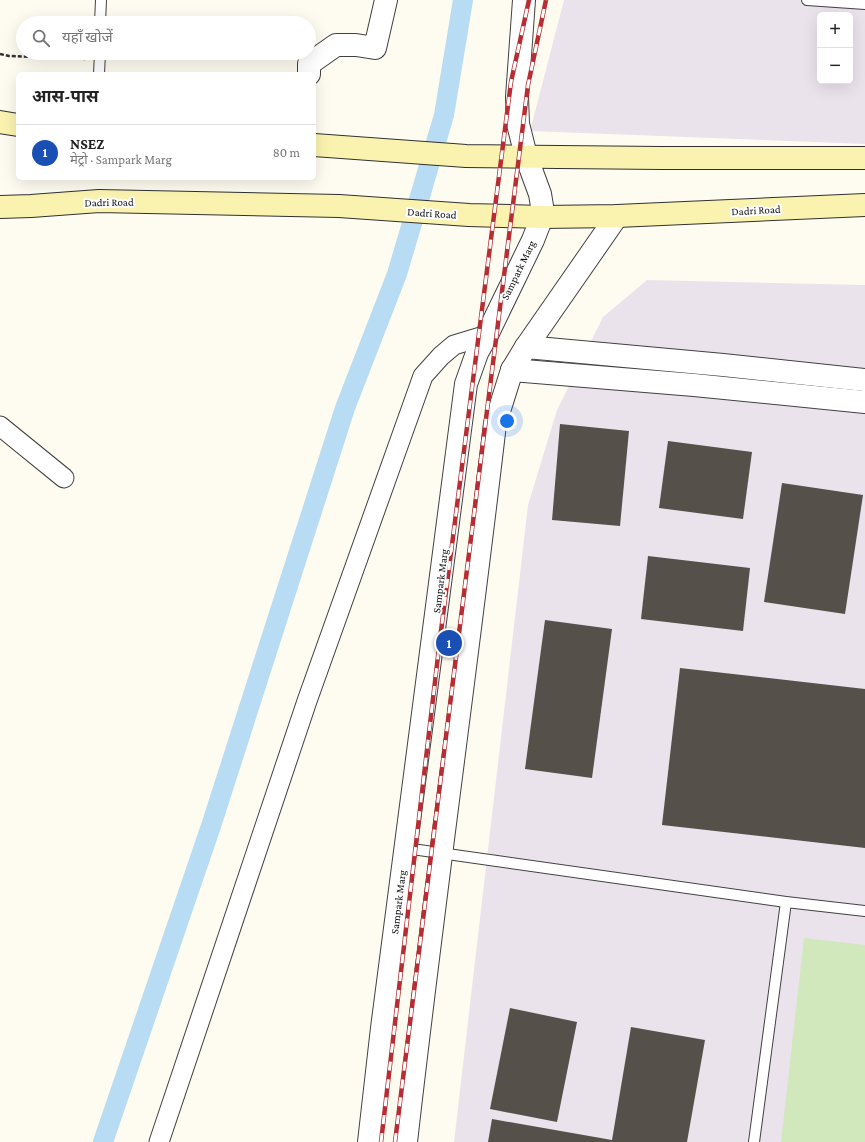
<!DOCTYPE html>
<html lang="hi">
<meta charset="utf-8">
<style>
body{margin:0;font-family:"Crimson Pro","Noto Sans Devanagari",serif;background:#f6f6f6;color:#222}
.controls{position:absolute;right:12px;top:12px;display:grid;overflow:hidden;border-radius:6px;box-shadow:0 4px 16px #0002}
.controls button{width:36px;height:36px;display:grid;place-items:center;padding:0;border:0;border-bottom:1px solid #e0e0e0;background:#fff;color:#222;font:20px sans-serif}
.you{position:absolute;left:507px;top:421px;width:14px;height:14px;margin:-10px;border:3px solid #fff;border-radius:50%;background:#1a73e8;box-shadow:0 0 0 6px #1a73e833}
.badge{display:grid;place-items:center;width:26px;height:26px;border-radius:50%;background:#b62e33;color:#fff;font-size:13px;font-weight:700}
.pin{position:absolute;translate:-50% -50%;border:2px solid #fff;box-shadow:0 1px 4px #0006}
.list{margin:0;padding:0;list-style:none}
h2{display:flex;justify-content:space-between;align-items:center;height:52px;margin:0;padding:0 16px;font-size:17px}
h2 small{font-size:13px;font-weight:400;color:#767676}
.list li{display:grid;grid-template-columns:26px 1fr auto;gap:12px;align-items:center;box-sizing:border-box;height:56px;padding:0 16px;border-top:1px solid #e0e0e0}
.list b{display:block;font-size:15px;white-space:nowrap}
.list p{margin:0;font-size:13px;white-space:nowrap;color:#767676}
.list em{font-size:13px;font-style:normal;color:#767676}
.icon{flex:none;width:22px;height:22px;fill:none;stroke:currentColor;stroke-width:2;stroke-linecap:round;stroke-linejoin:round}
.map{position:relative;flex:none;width:865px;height:1142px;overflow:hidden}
.search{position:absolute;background:#fff;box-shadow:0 4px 16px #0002;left:16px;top:16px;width:300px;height:44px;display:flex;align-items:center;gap:10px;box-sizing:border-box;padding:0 14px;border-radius:22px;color:#767676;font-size:15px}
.panel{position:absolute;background:#fff;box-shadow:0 4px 16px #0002;left:16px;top:72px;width:300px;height:108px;border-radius:6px}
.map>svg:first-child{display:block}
</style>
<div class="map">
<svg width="865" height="1142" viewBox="0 0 865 1142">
<rect width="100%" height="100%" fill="#fefcf0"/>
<g fill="#ebe3ec" fill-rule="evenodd">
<path d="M564,0h301v144l-335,-13zM820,15h30v66h-30z"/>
<polygon points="647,280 865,285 865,1142 454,1142 528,505 557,410 603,317"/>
</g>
<polygon fill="#d1e7bc" points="804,938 865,945 865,1142 781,1142"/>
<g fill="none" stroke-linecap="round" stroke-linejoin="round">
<polyline stroke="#b8dcf3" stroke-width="20" points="103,1142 211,826 345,408 397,274 444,115 463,0"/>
</g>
<g fill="#56504b">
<polygon points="560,424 629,431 620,526 552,520"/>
<polygon points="668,441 752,452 743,519 659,508"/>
<polygon points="782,483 863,495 845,614 764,602"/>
<polygon points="648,556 750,568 743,631 641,619"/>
<polygon points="545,620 612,629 592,778 525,769"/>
<polygon points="680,668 865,689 865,848 662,825"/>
<polygon points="510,1008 577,1022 557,1122 490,1109"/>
<polygon points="631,1027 705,1040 687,1142 488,1142 492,1119 612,1140"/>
</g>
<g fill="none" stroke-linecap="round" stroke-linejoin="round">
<defs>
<g id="service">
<polyline points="807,0 865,4"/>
<polyline points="100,23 101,0"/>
<polyline points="99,74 100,53"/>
<polyline points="405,848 786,902 865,911"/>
<polyline points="754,1142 786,902"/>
</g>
<g id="minor">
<polyline points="0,426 64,478"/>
<polyline points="159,1142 307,701 423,376 441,356 454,345 487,335"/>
</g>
<g id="tertiary">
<polyline points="309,74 309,64 336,45 356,45 375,48 386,0"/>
<polyline points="526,347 723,365 865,380"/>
<polyline points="512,370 694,385 865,402"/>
<polyline points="369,1142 382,1028 466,384 477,353 487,335 533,240 542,217 542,206 540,194 526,156 518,124 517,97 524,0"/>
<path d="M406,1142c27,-239 61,-478 89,-718l17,-54 14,-23 91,-131"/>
</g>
<g id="secondary">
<polyline points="0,122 18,125"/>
<polyline points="314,145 466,156 661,158 865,158"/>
<polyline points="0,207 31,206 99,201 339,206 469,215 542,217 617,216 865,205"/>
</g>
</defs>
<use href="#service" stroke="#414141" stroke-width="12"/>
<use href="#minor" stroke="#414141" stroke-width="21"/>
<use href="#tertiary" stroke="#414141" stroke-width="24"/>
<use href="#secondary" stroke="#303030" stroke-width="24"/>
<polyline stroke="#303030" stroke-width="2.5" stroke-dasharray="4 2" stroke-linecap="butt" points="0,54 9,56 85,59"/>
<use href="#service" stroke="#fff" stroke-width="10"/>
<use href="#minor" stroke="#fff" stroke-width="19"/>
<use href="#tertiary" stroke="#fff" stroke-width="22"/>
<use href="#secondary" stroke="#faf3b0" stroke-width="22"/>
<defs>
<g id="rail">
<polyline points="381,1142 440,639 511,82 529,0"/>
<polyline points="395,1142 528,85 546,0"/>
</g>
</defs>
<use href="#rail" stroke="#b62e33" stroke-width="4.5"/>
<use href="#rail" stroke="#fff" stroke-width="3" stroke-dasharray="9" stroke-linecap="butt"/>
</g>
<g text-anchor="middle" stroke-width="4" stroke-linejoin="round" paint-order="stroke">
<g font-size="11" fill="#0e0e0e" stroke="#fff">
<text transform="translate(109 202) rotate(-1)" y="4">Dadri Road</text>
<text transform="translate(756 210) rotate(-3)" y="4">Dadri Road</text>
<text transform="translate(432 213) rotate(4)" y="4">Dadri Road</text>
<text transform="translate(518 270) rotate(-64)" y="4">Sampark Marg</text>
<text transform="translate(440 581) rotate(-83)" y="4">Sampark Marg</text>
<text transform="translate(398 902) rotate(-83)" y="4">Sampark Marg</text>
</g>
</g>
</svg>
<div class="controls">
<button>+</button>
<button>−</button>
</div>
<div class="you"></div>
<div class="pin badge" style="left:449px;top:643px;background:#1a4fb4">1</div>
<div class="search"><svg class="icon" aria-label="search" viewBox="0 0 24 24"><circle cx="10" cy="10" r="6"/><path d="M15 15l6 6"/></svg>यहाँ खोजें</div>
<section class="panel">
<h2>आस-पास<small></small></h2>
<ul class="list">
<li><span class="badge" style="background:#1a4fb4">1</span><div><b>NSEZ</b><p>मेट्रो · Sampark Marg</p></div><em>80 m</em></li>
</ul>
</section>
</div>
